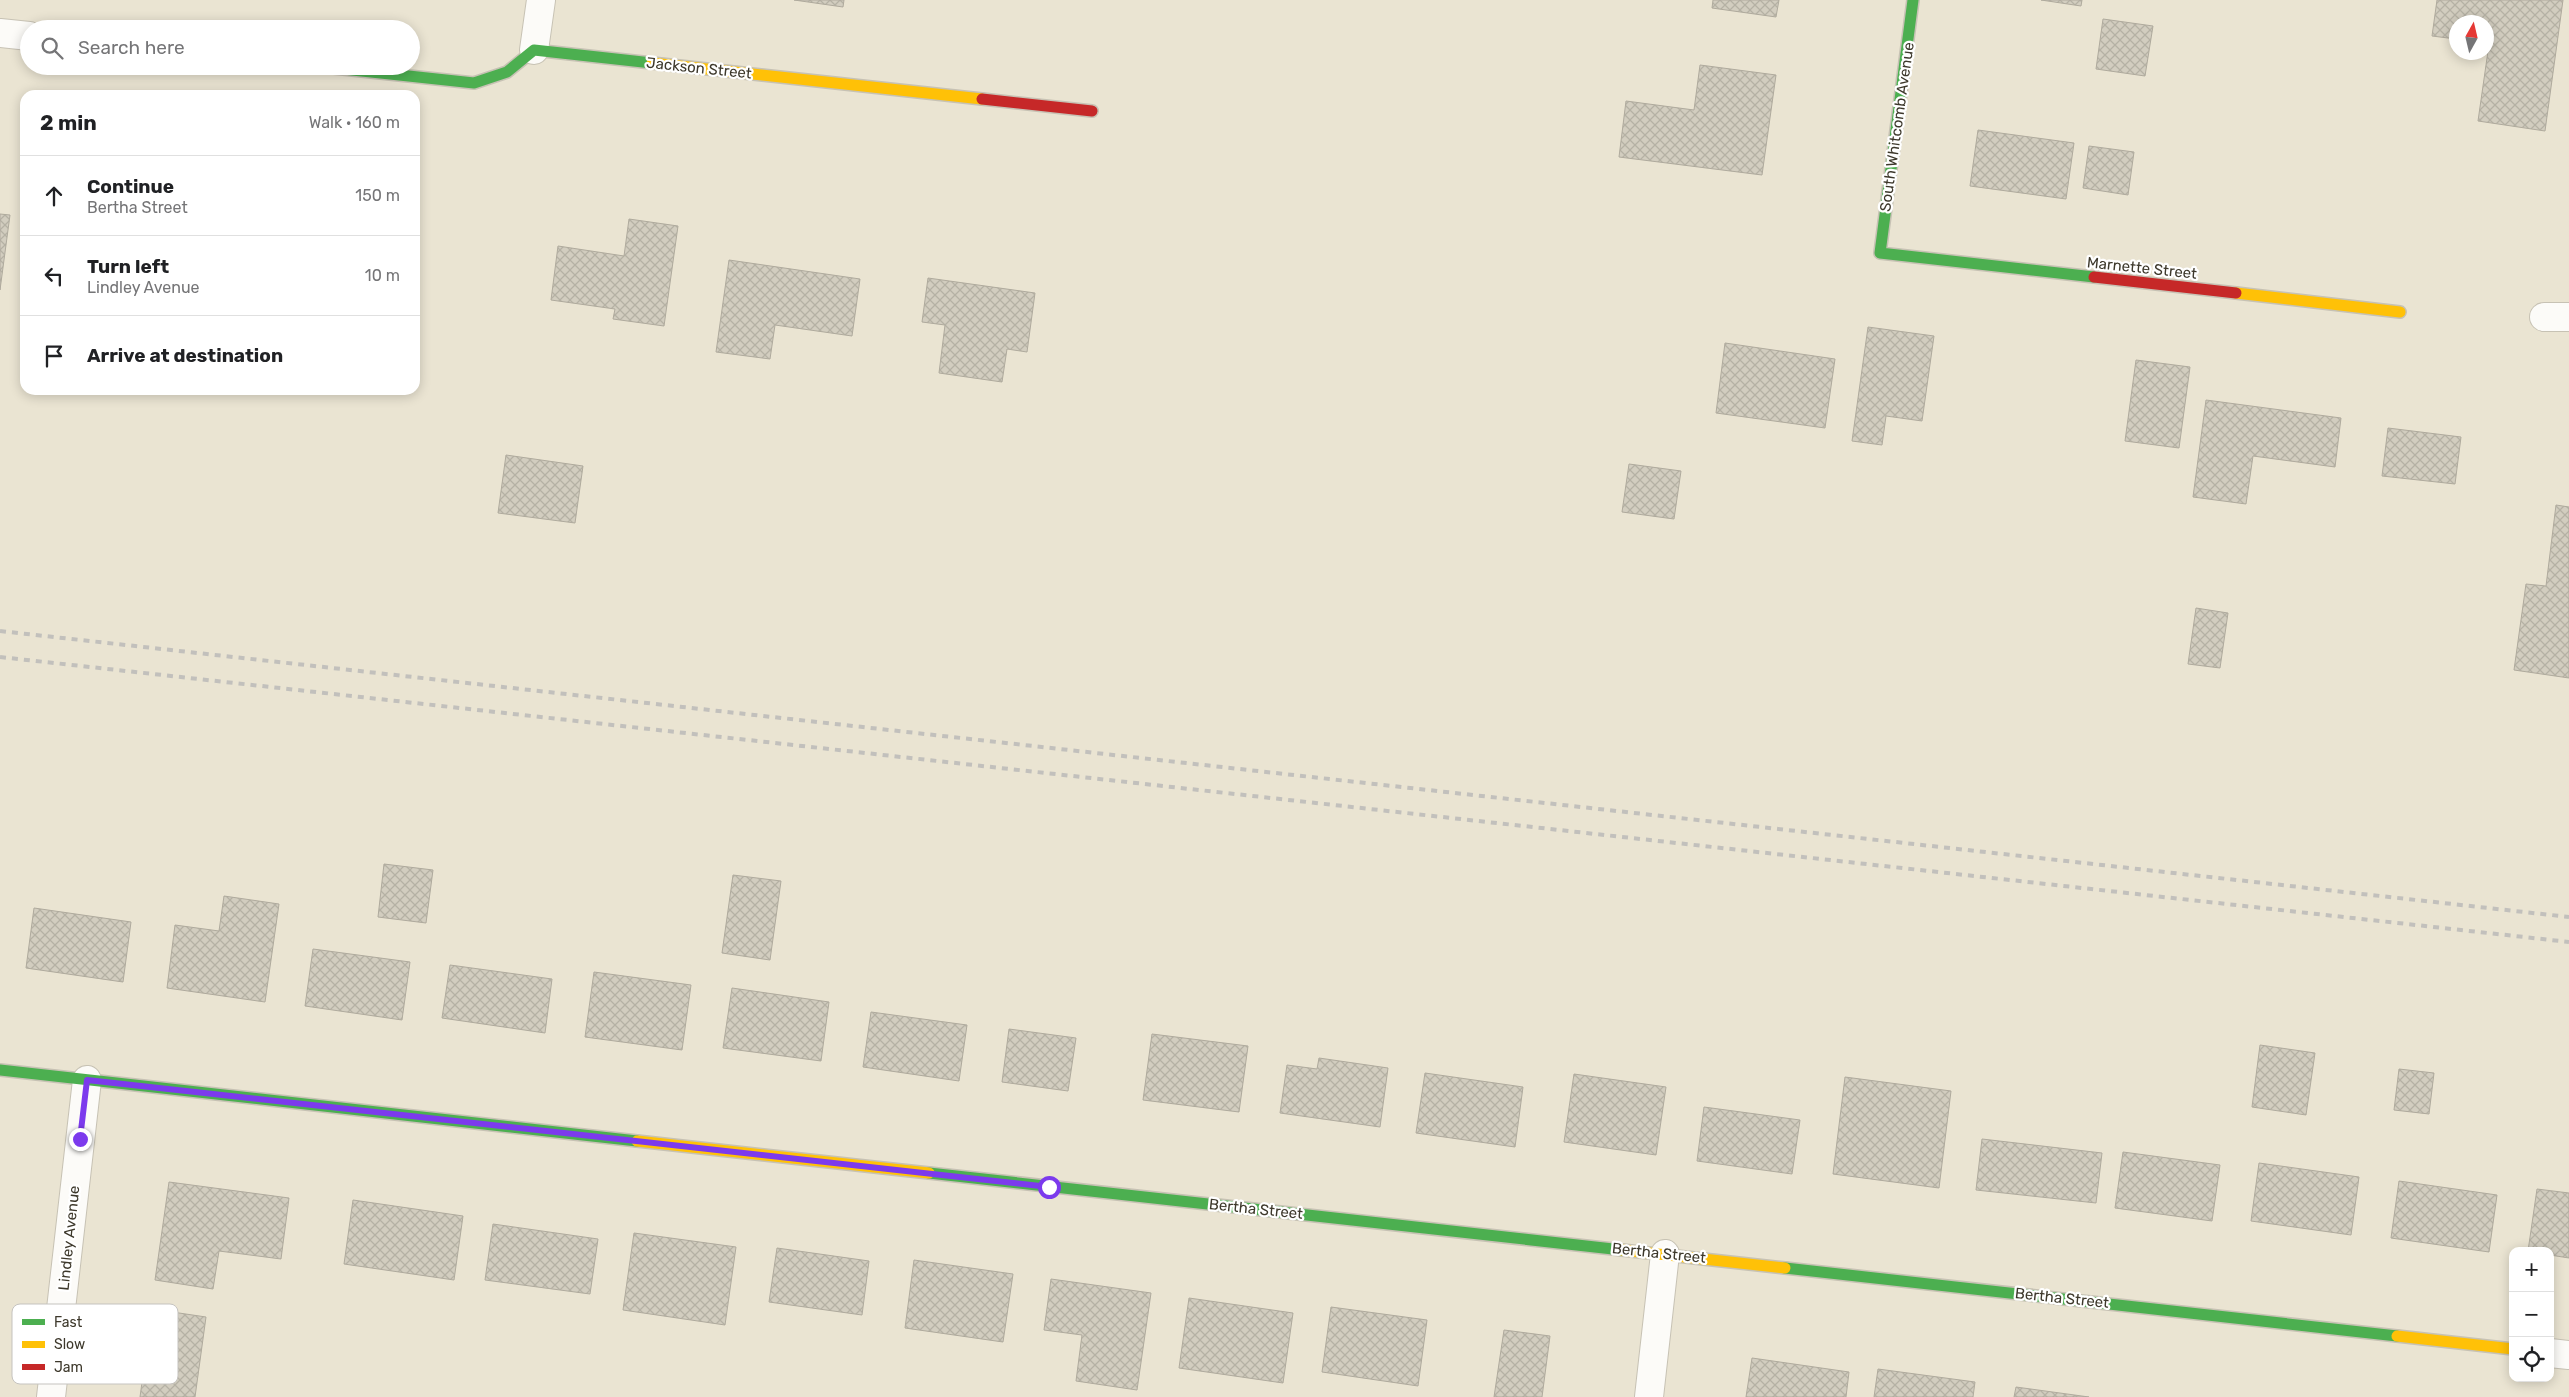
<!DOCTYPE html>
<meta charset="utf-8">
<style>
body{margin:0;font-family:Rubik,sans-serif;background:#f2f2f2;color:#202124}
.controls{position:absolute;right:15px;bottom:15px;display:grid;overflow:hidden;border-radius:10px;box-shadow:0 2px 12px #0003}
.controls button{width:45px;height:45px;display:grid;place-items:center;padding:0;border:0;border-bottom:1px solid #e0e0e0;background:#fff;color:#202124;font:25px sans-serif}
.compass{position:absolute;left:2449px;top:15px;width:45px;height:45px;border-radius:50%;background:#fff;box-shadow:0 2px 12px #0003;rotate:8deg}
.stop{position:absolute;width:15px;height:15px;margin:-11px;border:4px solid #7c3aed;border-radius:50%;background:#fff}
.stop.end{background:#7c3aed;border-color:#fff;box-shadow:0 1px 5px #0008}
.list{margin:0;padding:0;list-style:none}
h2{display:flex;justify-content:space-between;align-items:center;height:65px;margin:0;padding:0 20px;font-size:21px}
h2 small{font-size:16px;font-weight:400;color:#757577}
.list li{display:grid;grid-template-columns:32px 1fr auto;gap:15px;align-items:center;box-sizing:border-box;height:80px;padding:0 20px;border-top:1px solid #e0e0e0}
.list b{display:block;font-size:19px;white-space:nowrap}
.list p{margin:0;font-size:16px;white-space:nowrap;color:#757577}
.list em{font-size:16px;font-style:normal;color:#757577}
.icon{flex:none;width:28px;height:28px;fill:none;stroke:currentColor;stroke-width:2;stroke-linecap:round;stroke-linejoin:round}
.map{position:relative;flex:none;width:2569px;height:1397px;overflow:hidden}
.search{position:absolute;background:#fff;box-shadow:0 2px 12px #0003;left:20px;top:20px;width:400px;height:55px;display:flex;align-items:center;gap:12px;box-sizing:border-box;padding:0 18px;border-radius:28px;color:#757577;font-size:19px}
.panel{position:absolute;background:#fff;box-shadow:0 2px 12px #0003;left:20px;top:90px;width:400px;height:305px;border-radius:15px}
.map>svg:first-child{display:block}
</style>
<div class="map">
<svg width="2569" height="1397" viewBox="0 0 2569 1397">
<defs>
<pattern id="building-cross-hatch" width="8" height="8" patternUnits="userSpaceOnUse" patternTransform="scale(1.25)"><rect width="8" height="8" fill="#d2cdbf"/><path d="M0 0l8 8M0 8l8-8" fill="none" stroke="#b5b1a4"/></pattern>
</defs>
<rect width="100%" height="100%" fill="#eae4d2"/>
<g fill="url(#building-cross-hatch)" stroke="#afaa9d">
<polygon points="794,0 844,0 843,7"/>
<polygon points="1713,0 1779,0 1776,17 1712,8"/>
<polygon points="2041,0 2082,0 2081,6"/>
<polygon points="2437,0 2563,0 2545,131 2478,121 2489,44 2486,43 2486,22 2456,22 2456,39 2432,36"/>
<polygon points="2103,19 2153,26 2145,76 2096,69"/>
<polygon points="1700,65 1776,75 1762,175 1619,157 1626,101 1694,110"/>
<polygon points="1978,130 2074,143 2066,199 1970,186"/>
<polygon points="2089,146 2134,152 2128,195 2083,188"/>
<polygon points="0,214 10,215 0,290"/>
<polygon points="629,219 678,226 664,326 613,319 615,309 551,300 558,246 624,256"/>
<polygon points="729,260 860,279 852,336 775,325 770,359 716,352"/>
<polygon points="928,278 1035,293 1027,352 1007,349 1002,382 939,373 945,325 922,322"/>
<polygon points="1868,327 1934,336 1922,421 1886,416 1882,445 1852,441"/>
<polygon points="1725,343 1835,359 1825,428 1716,413"/>
<polygon points="2136,360 2190,367 2179,448 2125,441"/>
<polygon points="2206,400 2341,418 2335,467 2253,456 2246,504 2193,497"/>
<polygon points="2388,428 2461,437 2455,484 2382,476"/>
<polygon points="506,455 583,466 575,523 498,513"/>
<polygon points="1629,464 1681,471 1674,519 1622,512"/>
<polygon points="2556,505 2569,507 2569,678 2514,670 2526,584 2546,586"/>
<polygon points="2196,608 2228,613 2220,668 2188,664"/>
<polygon points="384,864 433,870 426,923 378,917"/>
<polygon points="733,875 781,881 770,960 722,953"/>
<polygon points="224,896 279,904 265,1002 167,988 175,925 219,931"/>
<polygon points="34,908 131,922 123,982 26,968"/>
<polygon points="313,949 410,962 402,1020 305,1006"/>
<polygon points="450,965 552,979 545,1033 442,1018"/>
<polygon points="594,972 691,985 682,1050 585,1037"/>
<polygon points="732,988 829,1002 821,1061 723,1048"/>
<polygon points="871,1012 967,1025 959,1081 863,1067"/>
<polygon points="1009,1029 1076,1038 1068,1091 1002,1082"/>
<polygon points="1152,1034 1248,1046 1239,1112 1143,1100"/>
<polygon points="2260,1045 2315,1053 2306,1115 2252,1107"/>
<polygon points="1319,1058 1388,1068 1380,1127 1280,1113 1287,1065 1317,1069"/>
<polygon points="2399,1069 2434,1073 2429,1114 2394,1110"/>
<polygon points="1425,1073 1523,1087 1515,1147 1416,1133"/>
<polygon points="1574,1074 1666,1087 1656,1155 1564,1142"/>
<polygon points="1845,1077 1951,1091 1939,1188 1833,1174"/>
<polygon points="1704,1107 1800,1120 1792,1174 1697,1161"/>
<polygon points="1982,1139 2102,1153 2096,1203 1976,1190"/>
<polygon points="2123,1152 2220,1165 2212,1221 2115,1208"/>
<polygon points="2259,1163 2359,1177 2351,1235 2251,1221"/>
<polygon points="2399,1181 2497,1195 2489,1252 2391,1238"/>
<polygon points="169,1182 289,1198 281,1259 219,1251 213,1289 155,1280"/>
<polygon points="2537,1189 2569,1193 2569,1258 2550,1255 2550,1251 2528,1251"/>
<polygon points="353,1200 463,1216 454,1280 344,1264"/>
<polygon points="493,1224 598,1239 590,1294 485,1280"/>
<polygon points="634,1233 736,1247 725,1325 623,1310"/>
<polygon points="777,1248 869,1261 862,1315 769,1302"/>
<polygon points="914,1260 1013,1274 1003,1342 905,1328"/>
<polygon points="1051,1279 1151,1293 1137,1390 1076,1381 1082,1335 1044,1330"/>
<polygon points="1189,1298 1293,1313 1283,1383 1179,1368"/>
<polygon points="1331,1307 1427,1320 1418,1386 1322,1372"/>
<polygon points="152,1309 206,1317 195,1397 140,1397"/>
<polygon points="1504,1330 1550,1336 1542,1397 1494,1397"/>
<polygon points="1752,1358 1849,1372 1846,1397 1746,1397"/>
<polygon points="1878,1369 1975,1382 1973,1397 1874,1397"/>
<polygon points="2016,1387 2089,1397 2014,1397"/>
</g>
<g fill="none" stroke-linecap="round" stroke-linejoin="round">
<defs>
<g id="street">
<polyline points="0,33 29,36"/>
<polyline points="534,50 541,0"/>
<polyline points="2544,317 2569,317"/>
<polyline points="2550,1353 2569,1355"/>
<polyline points="51,1397 87,1080"/>
<polyline points="1649,1397 1665,1254"/>
</g>
<g id="fast">
<polyline points="1913,0 1880,253 2094,277"/>
<polyline points="315,66 474,83 507,72 534,50 652,63"/>
<polyline points="0,1070 637,1141"/>
<polyline points="929,1173 1622,1250"/>
<polyline points="1785,1268 2397,1336"/>
</g>
<g id="slow">
<polyline points="652,63 982,99"/>
<polyline points="2236,293 2400,312"/>
<polyline points="637,1141 929,1173"/>
<polyline points="1622,1250 1785,1268"/>
<polyline points="2397,1336 2513,1349"/>
</g>
<g id="jam">
<polyline points="982,99 1092,111"/>
<polyline points="2094,277 2236,293"/>
</g>
</defs>
<use href="#street" stroke="#c7c2b4" stroke-width="30"/>
<use href="#fast" stroke="#c7c2b4" stroke-width="14"/>
<use href="#slow" stroke="#c7c2b4" stroke-width="14"/>
<use href="#jam" stroke="#c7c2b4" stroke-width="14"/>
<use href="#street" stroke="#fcfbf8" stroke-width="28"/>
<use href="#fast" stroke="#4caf50" stroke-width="11"/>
<use href="#slow" stroke="#ffc107" stroke-width="11"/>
<use href="#jam" stroke="#c62828" stroke-width="11"/>
<g stroke="#c2c0bc" stroke-width="4" stroke-dasharray="6 6" stroke-linecap="butt">
<polyline points="0,631 2569,917"/>
<polyline points="0,657 2569,942"/>
</g>
</g>
<g fill="none" stroke-linecap="round" stroke-linejoin="round">
<polyline stroke="#7c3aed" stroke-width="6" points="80,1139 87,1080 1049,1187"/>
</g>
<g text-anchor="middle" stroke-width="4.5" stroke-linejoin="round" paint-order="stroke">
<g font-size="15" fill="#3d382b" stroke="#fff">
<text transform="translate(699 68) rotate(6)" y="5">Jackson Street</text>
<text transform="translate(1897 127) rotate(-82)" y="5">South Whitcomb Avenue</text>
<text transform="translate(2142 268) rotate(6)" y="5">Marnette Street</text>
<text transform="translate(1256 1209) rotate(6)" y="5">Bertha Street</text>
<text transform="translate(69 1238) rotate(-84)" y="5">Lindley Avenue</text>
<text transform="translate(1659 1253) rotate(6)" y="5">Bertha Street</text>
<text transform="translate(2062 1298) rotate(6)" y="5">Bertha Street</text>
</g>
</g>
<rect x="12" y="1304" width="166" height="80" rx="8" fill="#fff" stroke="#c5c3bf" stroke-width="1"/>
<rect x="22" y="1319" width="23" height="6" fill="#4caf50"/>
<rect x="22" y="1341" width="23" height="7" fill="#ffc107"/>
<rect x="22" y="1364" width="23" height="6" fill="#c62828"/>
<g font-size="14" fill="#3d382b">
<text x="54" y="1327">Fast</text>
<text x="54" y="1349">Slow</text>
<text x="54" y="1372">Jam</text>
</g>
</svg>
<div class="controls">
<button>+</button>
<button>−</button>
<button><svg class="icon" aria-label="locate" viewBox="0 0 24 24"><circle cx="12" cy="12" r="6"/><path d="M12 2v4M12 18v4M2 12h4M18 12h4"/></svg></button>
</div>
<svg class="compass" viewBox="-18 -18 36 36"><path d="M0-13l5 13h-10z" fill="#e53935"/><path d="M0 13l5-13h-10z" fill="#757577"/></svg>
<div class="stop" style="left:1049px;top:1187px"></div>
<div class="stop end" style="left:80px;top:1139px"></div>
<div class="search"><svg class="icon" aria-label="search" viewBox="0 0 24 24"><circle cx="10" cy="10" r="6"/><path d="M15 15l6 6"/></svg>Search here</div>
<section class="panel">
<h2>2 min<small>Walk · 160 m</small></h2>
<ul class="list">
<li><svg class="icon" aria-label="ahead" viewBox="0 0 24 24"><path d="M12 20V5M6 11l6-6 6 6"/></svg><div><b>Continue</b><p>Bertha Street</p></div><em>150 m</em></li>
<li><svg class="icon" aria-label="left" viewBox="0 0 24 24"><path d="M17 20v-9H6M10 6l-5 5 5 5"/></svg><div><b>Turn left</b><p>Lindley Avenue</p></div><em>10 m</em></li>
<li><svg class="icon" aria-label="arrive" viewBox="0 0 24 24"><path d="M6 21V4h12l-3 4 3 4H6"/></svg><div><b>Arrive at destination</b></div></li>
</ul>
</section>
</div>
